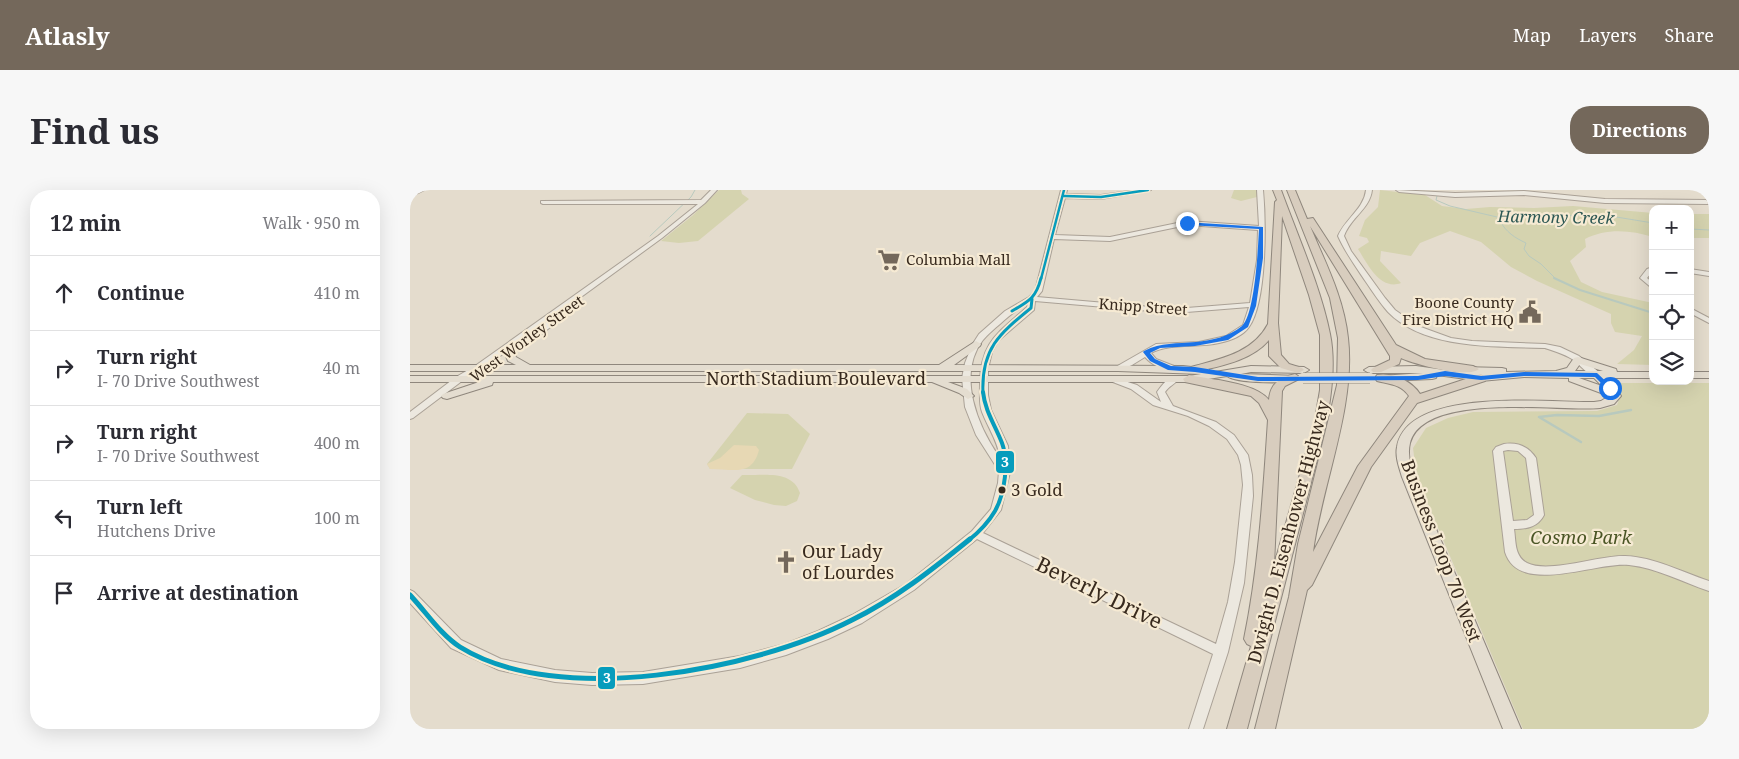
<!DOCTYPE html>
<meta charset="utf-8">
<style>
body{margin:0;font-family:"Noto Serif",serif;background:#f7f7f7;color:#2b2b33}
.controls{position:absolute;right:15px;top:15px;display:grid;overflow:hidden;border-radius:10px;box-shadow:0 5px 20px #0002}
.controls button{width:45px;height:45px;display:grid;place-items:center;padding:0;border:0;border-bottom:1px solid #e1e1e2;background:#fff;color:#2b2b33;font:25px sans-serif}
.stop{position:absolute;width:15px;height:15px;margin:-11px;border:4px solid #1a73e8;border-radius:50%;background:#fff}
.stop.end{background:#1a73e8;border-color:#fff;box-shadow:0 1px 5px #0008}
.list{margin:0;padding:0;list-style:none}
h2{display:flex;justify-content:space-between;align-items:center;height:65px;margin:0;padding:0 20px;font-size:21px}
h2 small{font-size:16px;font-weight:400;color:#7c7c81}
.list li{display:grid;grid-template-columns:32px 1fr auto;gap:15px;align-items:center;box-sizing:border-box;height:75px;padding:0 20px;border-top:1px solid #e1e1e2}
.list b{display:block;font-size:19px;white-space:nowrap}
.list p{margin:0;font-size:16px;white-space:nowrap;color:#7c7c81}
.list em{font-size:16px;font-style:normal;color:#7c7c81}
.icon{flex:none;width:28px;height:28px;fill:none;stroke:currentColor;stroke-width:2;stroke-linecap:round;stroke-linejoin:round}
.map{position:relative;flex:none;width:1299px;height:539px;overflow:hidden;border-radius:20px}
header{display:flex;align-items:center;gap:30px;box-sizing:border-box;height:70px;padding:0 25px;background:#74685b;color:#fff}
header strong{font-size:24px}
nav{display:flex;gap:28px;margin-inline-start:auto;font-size:18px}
.intro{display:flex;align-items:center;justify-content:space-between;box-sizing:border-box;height:120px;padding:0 30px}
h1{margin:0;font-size:35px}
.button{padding:12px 22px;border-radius:20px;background:#74685b;color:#fff;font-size:18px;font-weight:700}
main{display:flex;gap:30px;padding:0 30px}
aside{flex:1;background:#fff;border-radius:20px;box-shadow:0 5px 20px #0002}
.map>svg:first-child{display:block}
</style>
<header>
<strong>Atlasly</strong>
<nav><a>Map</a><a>Layers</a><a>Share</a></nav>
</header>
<div class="intro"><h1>Find us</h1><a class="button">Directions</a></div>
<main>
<aside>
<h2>12 min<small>Walk · 950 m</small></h2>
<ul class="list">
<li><svg class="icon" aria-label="ahead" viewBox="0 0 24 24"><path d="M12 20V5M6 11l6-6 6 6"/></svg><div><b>Continue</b></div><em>410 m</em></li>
<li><svg class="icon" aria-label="right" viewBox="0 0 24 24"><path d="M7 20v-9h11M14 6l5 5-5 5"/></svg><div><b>Turn right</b><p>I- 70 Drive Southwest</p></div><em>40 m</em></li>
<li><svg class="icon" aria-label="right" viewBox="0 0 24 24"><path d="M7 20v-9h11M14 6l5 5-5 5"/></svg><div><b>Turn right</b><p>I- 70 Drive Southwest</p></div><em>400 m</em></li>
<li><svg class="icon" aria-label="left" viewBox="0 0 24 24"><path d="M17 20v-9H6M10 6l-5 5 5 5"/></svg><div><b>Turn left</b><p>Hutchens Drive</p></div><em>100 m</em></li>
<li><svg class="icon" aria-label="arrive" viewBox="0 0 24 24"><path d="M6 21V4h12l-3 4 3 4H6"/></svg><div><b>Arrive at destination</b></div></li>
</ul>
</aside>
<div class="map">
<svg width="1299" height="539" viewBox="0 0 1299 539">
<rect width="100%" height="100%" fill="#e4dccd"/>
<g fill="#d5d3af">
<polygon points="309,0 331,0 332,4 339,9 288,51 269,53 251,51 282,26"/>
<polygon points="824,0 848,0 847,7 831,11 821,8"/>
<path d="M970,0l45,5 17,11 24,3 24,-2 44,1 39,-2 80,7v24c-22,-7 -47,-9 -68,2l1,8 -16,14 11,21 21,10 51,11v62l-36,-1 17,-14 8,-14 -27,-4 -4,-9v-9l-74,-33 -26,-14 -30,-25 -31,-11 -30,12 -9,13 -30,-5 -1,10 21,22c-21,8 -34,-20 -43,-34l11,-7 -2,-4 -8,-2 6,-16 13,-13z"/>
<rect x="1280" y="24" width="19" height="24"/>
<polygon points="1204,193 1299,193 1299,539 1113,539 1007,288 1003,258 1016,238 1038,228 1063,222 1187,221 1207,215 1211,203"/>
<polygon points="337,223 378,224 400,244 382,279 300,279 297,274"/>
<path d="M332,285c20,1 50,-6 58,18l-3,8 -11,5 -12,-1 -19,-5 -25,-12z"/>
</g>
<path fill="#e7d8b4" d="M324,255l22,1 3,4c-7,27 -26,19 -49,19l-3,-5 13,-6z"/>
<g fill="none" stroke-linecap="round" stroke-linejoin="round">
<g stroke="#b8c9be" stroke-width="1">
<polyline points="1027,6 1026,10 1040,16 1087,27 1194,25 1243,33"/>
<path d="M1098,28l-8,3c6,11 15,17 26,22l-2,6 5,7 12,8 15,15"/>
<polyline points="1280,39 1299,40"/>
<polyline points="240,46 281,7 285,0"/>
</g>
<polyline stroke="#b8c9be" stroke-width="2" points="1144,88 1170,100 1243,123"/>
<polyline stroke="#b8c9be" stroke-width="2.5" points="1171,252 1129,227 1147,225 1189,226 1221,220"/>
<defs>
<g id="minor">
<polygon points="7,0 14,0 0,7 0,3"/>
<polygon points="301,0 307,0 295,13 252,48 71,180 52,191 3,228 0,229 0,222 46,187 65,176 248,46 288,14 133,14 131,13 131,11 291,10"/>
<path d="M651,0h6l-1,4 35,1 36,-5h14l-50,9 -36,-1 -10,37 55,2 77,-16 72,5 -2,-36h6c3,31 4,112 -14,137 -6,9 -20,14 -30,16 -21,5 -50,0 -68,10l5,6 18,7v4c-10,1 -22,-5 -29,-13l-13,8 -14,6 -4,-3 42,-24 43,-2 27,-6 17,-11 6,-18 -75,6 -139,-12 -1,9 -36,31 -6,11 -4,17v26l3,15 17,36 2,26 -9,38 -18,23 233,111 12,-42 7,-40 8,-77 -2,-20 -3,-10 -11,-16 -18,-13 -21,-10 -35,-11 -22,-16 -26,-10 4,-3 28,9 24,17 -4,-10c5,-7 11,-16 21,-15l1,2c-4,5 -10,7 -14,13l8,14 43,16 18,13 14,20 4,20 1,21 -9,87 -16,69 -25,77h-14l24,-75 -236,-115 -63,51 -52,33 -34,16 -42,16 -46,13 -97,16 -51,1 -37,-3 -56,-12 -48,-22 -41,-45v-13l4,2 47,48 40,19 54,11 37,3 51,-1 97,-16 45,-12 33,-13 34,-16 54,-31 66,-53 19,-22 7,-26 1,-12 -23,-36 -11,-28 -3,-29 3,-15 7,-18 7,-11 26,-23 24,-14 6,-6zM777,35l71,5 -1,30 -7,43 -76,6 -137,-12 5,-6 12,-52 56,2zM618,113l-1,4c-30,27 -47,35 -47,78 0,9 -1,19 2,27 6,16 16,29 18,46 -22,-31 -44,-83 -17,-118 5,-6 11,-11 17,-16 9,-8 17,-15 28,-21z"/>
<path d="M956,0h6c-2,19 -22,28 -28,46l7,15 34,47 10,12 23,16 33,12 21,3 73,3 15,3 19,9 21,17v4c-11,1 -19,-12 -28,-18 -8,-5 -18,-8 -27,-11 -49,-2 -120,2 -157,-36 -8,-9 -15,-20 -22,-30 -10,-15 -21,-30 -28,-46 7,-17 26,-27 28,-46z"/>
<polygon points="986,0 1045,3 1114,1 1195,9 1299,10 1299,14 1195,13 1114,5 1045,7 989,2"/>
<polygon points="1243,77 1243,81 1237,88 1243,93 1243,99 1230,88 1237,79"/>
<polygon points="1280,79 1299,82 1299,86 1280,83"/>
<polygon points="1280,118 1299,128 1299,133 1280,123"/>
<polygon points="145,126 148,126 152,128 120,153 114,153 114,149"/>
<path d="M1094,254c13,-2 24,2 32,14l8,57c-6,12 -17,14 -30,14 2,12 0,27 13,34 22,11 72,-8 98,-7 29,1 57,16 84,25v10c-27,-9 -52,-23 -80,-26 -32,-4 -110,32 -124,-13l-12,-101 3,-4zM1098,260l10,1 8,7 8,57 -7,5 -14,1 -10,-70z"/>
</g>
<g id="major">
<path d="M566,151l5,3 -1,2 -26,19 229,1 26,3v4l42,-7 53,1 5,3 -5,3 -53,-1 -10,2 57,2 1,2c-7,7 -64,5 -72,-2l-38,6h-241l19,7 7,7 -6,3 -9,-6 -27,-11h-439l-1,3 -45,14 -4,-1 -2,-2 2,-2 36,-12h-69v-6h779l12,-2 -83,-3h-708v-6h106l-8,-4 -3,-7 5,-3 4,1 2,5 14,8h409z"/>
<path d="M1168,167l38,12 1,3h36v6h-47l8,7 7,11 -7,8 -14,4c-41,4 -176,-17 -190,35 -3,12 1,23 4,34l107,252h-18l-101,-252c-3,-10 -7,-20 -5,-30 10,-61 152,-44 197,-45l7,-1 8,-5 -40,-15v-3l-45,-1 -43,4 -44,-6 -1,3 -4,1 -47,2 -5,-3 1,-2 42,-3h-54l-5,-3 5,-3 47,-1 42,6v-4l4,-1 40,1 4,1v3l50,-1 11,-3 7,-10zM1170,174l23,7h-28zM1169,188h15l8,8z"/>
<rect x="1280" y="182" width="19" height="6"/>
</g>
<g id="highway">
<path d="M863,0h8c16,44 40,98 49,144 6,29 1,63 -4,91l-79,304h-20l24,-83 -4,-2 -3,-5c15,-73 19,-145 24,-219l-9,-17 -8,-7 -66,-14 -2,-3 6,-4c22,5 66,7 80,25 1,-17 11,-22 26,-26l6,4 -16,8 -3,5 -8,174 40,-140 6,-35v-55l-11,-40 -27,-79 -4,107 3,32 8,9 13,4 2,2 -6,3 -17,-5 -12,-12v-16c-18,21 -49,26 -74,32l-6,-3 2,-2c29,-8 62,-14 77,-43l7,-122 2,-2z"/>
<path d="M877,0h8l12,29 6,-1 83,127 29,14 48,7 6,3c-11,10 -65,-5 -78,-11l-2,6 -18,8h-8l-2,-2 2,-2 17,-8v-4l-80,-130c15,36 34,72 38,112 8,68 -26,146 -35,214l45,-86 51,-70c-8,-12 -20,-12 -32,-15l-2,-3 2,-3c15,-3 35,6 43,19l61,-20 6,4 -2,3 -68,22 -46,64 -59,118 -5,5 -32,139h-20l34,-132 9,-53 39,-159 1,-47 -8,-40z"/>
</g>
</defs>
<use href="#minor" stroke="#aaa196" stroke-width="2"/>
<use href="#major" stroke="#8f877d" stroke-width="2"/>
<use href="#highway" stroke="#8f877d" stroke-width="2"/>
<use href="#minor" fill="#ece8df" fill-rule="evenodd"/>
<use href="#major" fill="#e4ddd0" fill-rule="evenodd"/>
<use href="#highway" fill="#d8cdbe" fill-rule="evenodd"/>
<defs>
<polyline id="major-bridge" points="893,188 960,188"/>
</defs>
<use href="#major-bridge" stroke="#8f877d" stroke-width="11" stroke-linecap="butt"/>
<use href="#major-bridge" stroke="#e4ddd0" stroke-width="10"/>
<defs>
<g id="bus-1-far3">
<polyline points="654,6 691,7 738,0"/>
<polyline points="631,89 654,0"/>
</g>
<g id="bus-1-far2">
<path d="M602,121c17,-10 24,-13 29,-33"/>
<path d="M573,203c-2,-44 16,-59 48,-85l1,-9"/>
</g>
<path id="bus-1-far1" d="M559,350c10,-8 19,-17 26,-29 10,-18 14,-49 7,-68 -7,-18 -17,-32 -19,-51"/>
<path id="bus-1" d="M0,405c16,17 30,39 50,52 98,61 295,23 392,-27 43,-21 81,-51 118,-81"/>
</defs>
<use href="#bus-1-far3" stroke="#f6ead3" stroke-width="5"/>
<use href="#bus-1-far2" stroke="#f6ead3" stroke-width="6"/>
<use href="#bus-1-far1" stroke="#f6ead3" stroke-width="8"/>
<use href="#bus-1" stroke="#f6ead3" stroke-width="9"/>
<use href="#bus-1-far3" stroke="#069cbc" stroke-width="2.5"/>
<use href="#bus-1-far2" stroke="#069cbc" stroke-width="3"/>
<use href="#bus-1-far1" stroke="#069cbc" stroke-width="4"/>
<use href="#bus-1" stroke="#069cbc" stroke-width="5"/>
</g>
<path fill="#1a73e8" d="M775,32l78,5v31l-7,48 -8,21 -20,13 -33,6 -35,2 -10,5 5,6 16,7 24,1 63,10 160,-1 27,-5 36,5 43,-4 73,1 16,15 -6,1 -12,-12 -71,-1 -43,4 -36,-4 -27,4 -160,1 -63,-9 -27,-2 -18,-9 -7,-9 1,-1c18,-9 32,-7 52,-9 16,-2 33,-5 46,-16 13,-12 16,-78 17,-97l-72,-4z"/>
<defs>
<symbol id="supermarket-bare" viewBox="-9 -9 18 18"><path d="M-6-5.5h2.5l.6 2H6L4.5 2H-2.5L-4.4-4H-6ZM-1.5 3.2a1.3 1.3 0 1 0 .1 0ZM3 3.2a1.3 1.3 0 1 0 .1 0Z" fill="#74685b" stroke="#f6ead3" stroke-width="2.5" paint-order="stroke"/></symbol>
<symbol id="civic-bare" viewBox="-9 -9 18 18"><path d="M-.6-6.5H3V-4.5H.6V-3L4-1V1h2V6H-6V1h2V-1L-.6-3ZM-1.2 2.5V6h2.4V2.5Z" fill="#74685b" stroke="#f6ead3" stroke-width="2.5" paint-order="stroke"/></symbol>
<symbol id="church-bare" viewBox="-9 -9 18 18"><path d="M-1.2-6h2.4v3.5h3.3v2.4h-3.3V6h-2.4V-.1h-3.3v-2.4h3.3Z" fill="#74685b" stroke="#f6ead3" stroke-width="2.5" paint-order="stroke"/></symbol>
</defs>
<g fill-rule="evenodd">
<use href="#supermarket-bare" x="463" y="54" width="32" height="32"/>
<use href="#civic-bare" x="1104" y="106" width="32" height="32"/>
<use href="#church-bare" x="360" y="356" width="32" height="32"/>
</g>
<circle fill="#382a1e" stroke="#f6ead3" stroke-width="2" cx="592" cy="300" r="4.5"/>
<g text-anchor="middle" stroke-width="4.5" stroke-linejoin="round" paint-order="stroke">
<g font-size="15" fill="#382a1e" stroke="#f6ead3" text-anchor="start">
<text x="496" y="75">Columbia Mall</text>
<text x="1104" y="118" text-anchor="end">Boone County<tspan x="1104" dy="17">Fire District HQ</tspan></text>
</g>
<g font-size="15" fill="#382a1e" stroke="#f6ead3">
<text transform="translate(733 117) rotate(4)" y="5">Knipp Street</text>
<text transform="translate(117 149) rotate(-36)" y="5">West Worley Street</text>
</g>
<g font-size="16" font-style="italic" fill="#2d5854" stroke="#f6ead3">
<text transform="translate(1146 27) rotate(1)" y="6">Harmony Creek</text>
</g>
<g font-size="17" fill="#382a1e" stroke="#f6ead3" text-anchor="start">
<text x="601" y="306">3 Gold</text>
</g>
<g font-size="18" fill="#382a1e" stroke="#f6ead3">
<text x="406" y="195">North Stadium Boulevard</text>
<text transform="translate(879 342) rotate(-75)" y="6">Dwight D. Eisenhower Highway</text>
<text transform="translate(1031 361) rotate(69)" y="6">Business Loop 70 West</text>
</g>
<g font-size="18" font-style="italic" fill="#4a5525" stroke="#f6ead3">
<text x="1171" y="354">Cosmo Park</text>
</g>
<g font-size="18" fill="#382a1e" stroke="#f6ead3" text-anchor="start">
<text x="392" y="368">Our Lady<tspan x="392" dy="21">of Lourdes</tspan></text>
</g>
<g font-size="21" fill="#382a1e" stroke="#f6ead3">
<text transform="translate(689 403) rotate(26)" y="7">Beverly Drive</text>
</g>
</g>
<g stroke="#f6ead3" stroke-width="2">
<rect x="585" y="260" width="20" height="24" rx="5" fill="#069cbc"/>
<rect x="187" y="476" width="19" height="24" rx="5" fill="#069cbc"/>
</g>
<g font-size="14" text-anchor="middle" font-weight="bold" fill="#fff">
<text x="595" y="277">3</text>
<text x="197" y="493">3</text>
</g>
</svg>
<div class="controls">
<button>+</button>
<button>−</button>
<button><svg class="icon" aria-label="locate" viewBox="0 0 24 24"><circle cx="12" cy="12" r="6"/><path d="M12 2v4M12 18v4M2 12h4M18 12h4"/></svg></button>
<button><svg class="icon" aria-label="layers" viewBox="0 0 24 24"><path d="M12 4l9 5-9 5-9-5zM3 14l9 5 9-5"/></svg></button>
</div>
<div class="stop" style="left:1200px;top:198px"></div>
<div class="stop end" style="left:777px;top:33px"></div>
</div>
</main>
